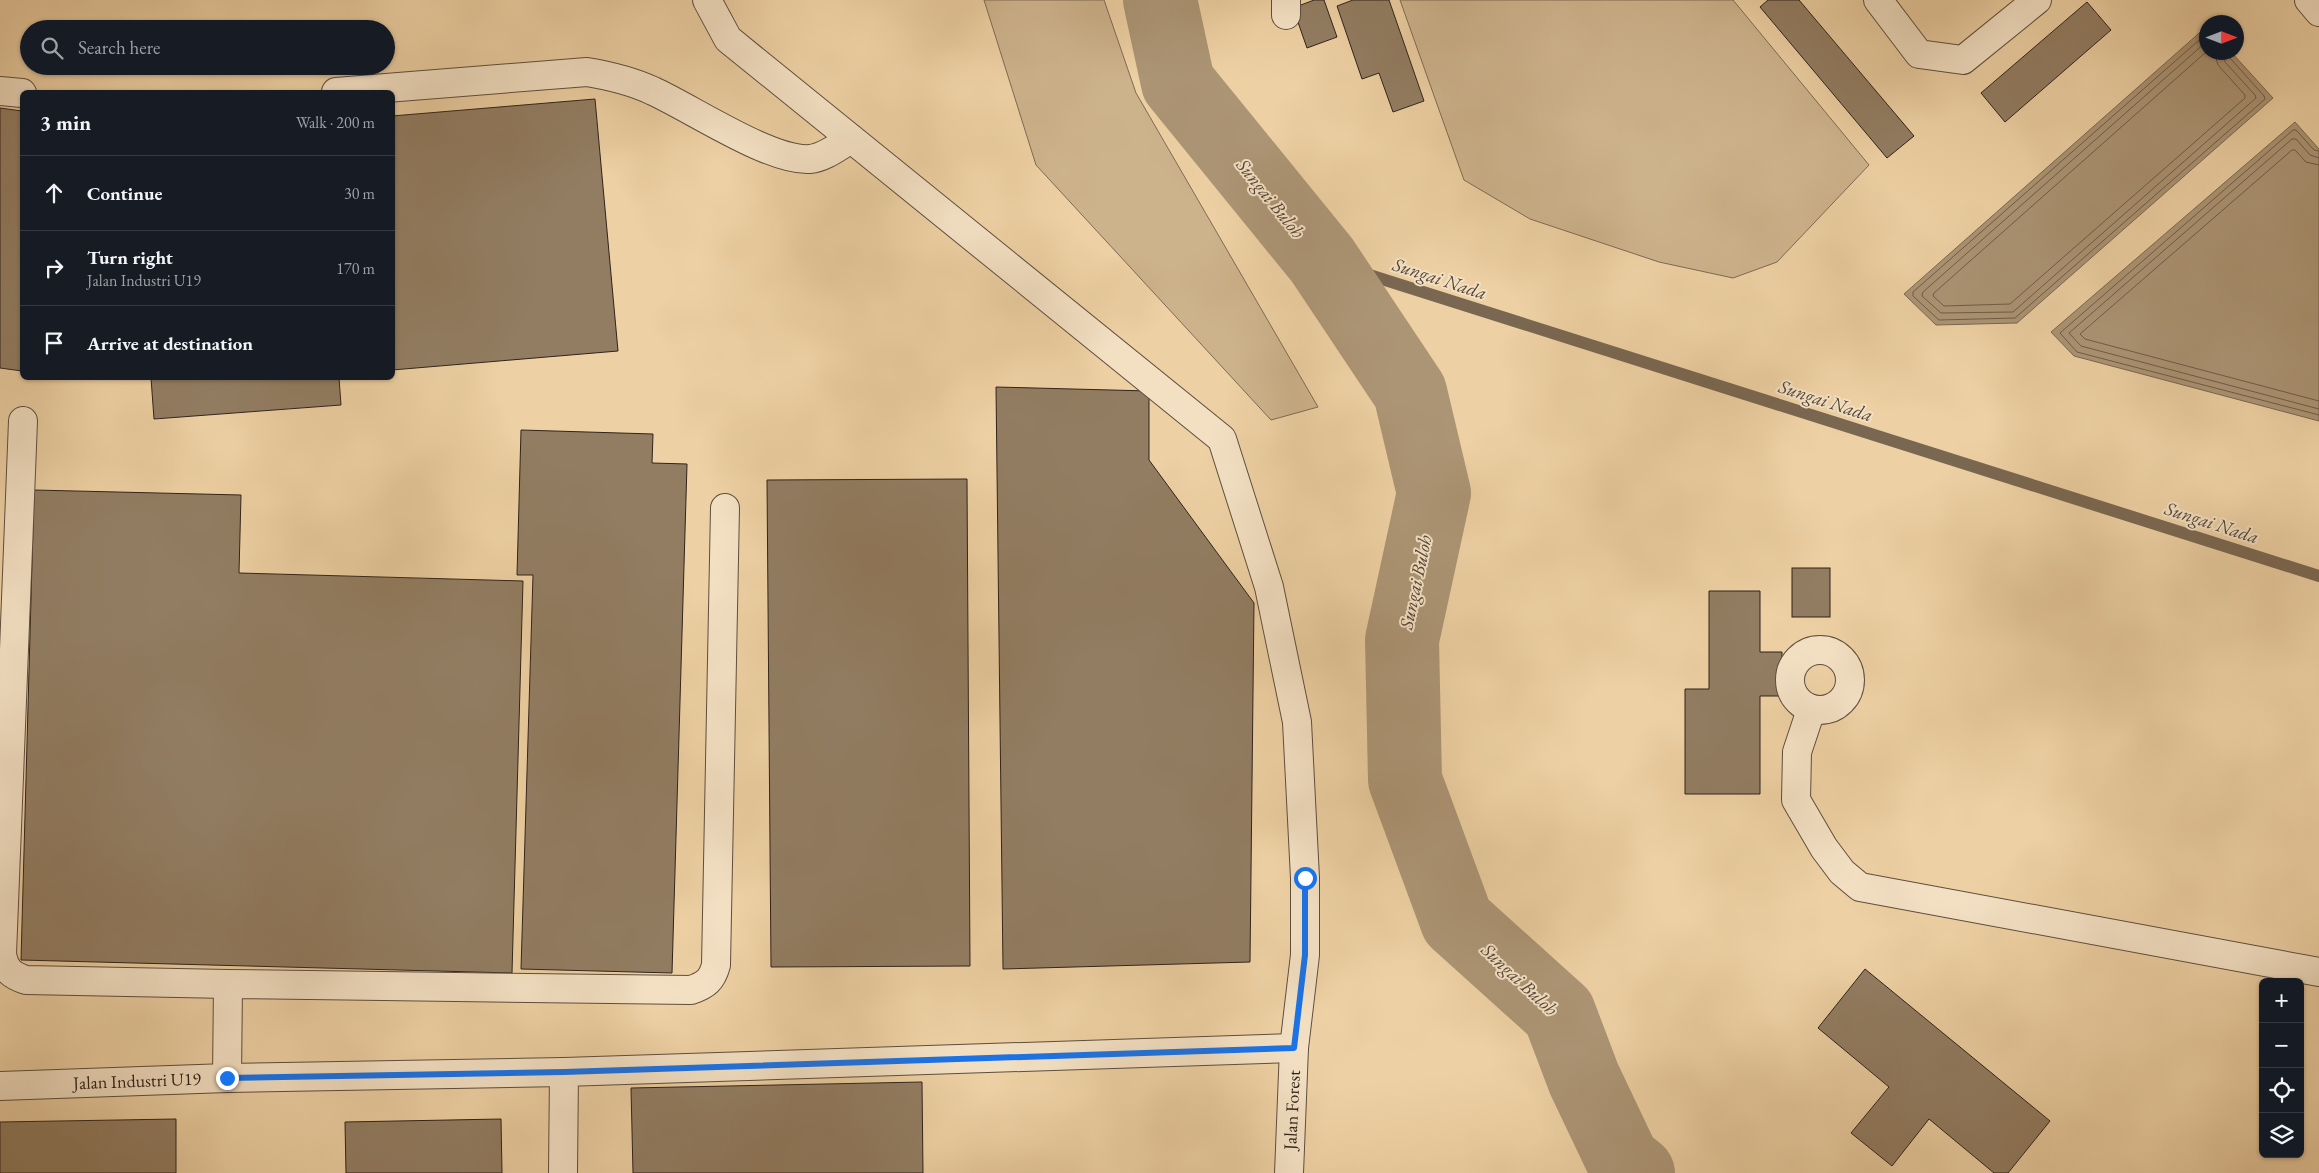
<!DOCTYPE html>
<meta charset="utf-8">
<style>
body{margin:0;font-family:"EB Garamond",serif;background:#242831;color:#f1f3f6}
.controls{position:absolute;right:15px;bottom:15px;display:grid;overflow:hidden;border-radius:8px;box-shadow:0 1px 4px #0004}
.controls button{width:45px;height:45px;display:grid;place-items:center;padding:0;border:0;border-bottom:1px solid #363941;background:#171b24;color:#f1f3f6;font:25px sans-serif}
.compass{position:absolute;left:2199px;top:15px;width:45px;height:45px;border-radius:50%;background:#171b24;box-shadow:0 1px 4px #0004;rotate:90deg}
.stop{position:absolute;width:15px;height:15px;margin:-11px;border:4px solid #1a73e8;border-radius:50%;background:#fff}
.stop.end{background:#1a73e8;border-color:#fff;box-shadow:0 1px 5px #0008}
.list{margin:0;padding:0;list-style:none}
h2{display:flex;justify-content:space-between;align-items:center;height:65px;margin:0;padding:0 20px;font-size:21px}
h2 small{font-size:16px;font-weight:400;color:#9ea1a6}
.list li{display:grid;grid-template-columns:32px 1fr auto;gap:15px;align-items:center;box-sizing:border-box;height:75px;padding:0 20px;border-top:1px solid #363941}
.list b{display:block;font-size:19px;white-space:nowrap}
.list p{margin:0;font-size:16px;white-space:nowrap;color:#9ea1a6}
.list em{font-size:16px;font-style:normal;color:#9ea1a6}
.icon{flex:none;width:28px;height:28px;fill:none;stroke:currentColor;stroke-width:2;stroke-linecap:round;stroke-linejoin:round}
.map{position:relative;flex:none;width:2319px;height:1173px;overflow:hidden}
.search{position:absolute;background:#171b24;box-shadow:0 1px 4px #0004;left:20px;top:20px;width:375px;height:55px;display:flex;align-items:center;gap:12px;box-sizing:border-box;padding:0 18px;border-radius:28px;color:#9ea1a6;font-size:19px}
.panel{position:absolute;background:#171b24;box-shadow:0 1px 4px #0004;left:20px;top:90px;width:375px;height:290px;border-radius:8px}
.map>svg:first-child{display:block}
</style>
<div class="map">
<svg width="2319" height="1173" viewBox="0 0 2319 1173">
<rect width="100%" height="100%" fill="#edd0a3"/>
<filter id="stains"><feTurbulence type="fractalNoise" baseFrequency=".004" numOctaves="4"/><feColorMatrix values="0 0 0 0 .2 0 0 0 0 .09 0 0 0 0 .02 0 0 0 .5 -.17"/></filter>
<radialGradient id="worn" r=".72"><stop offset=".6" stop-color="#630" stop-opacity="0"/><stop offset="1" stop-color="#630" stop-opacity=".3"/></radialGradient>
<g fill="#cdb38c" stroke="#7e6b54">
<polygon points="984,0 1104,0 1136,93 1318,407 1271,420 1036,165"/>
<polygon points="1400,0 1733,0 1869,165 1777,262 1733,278 1659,262 1530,219 1464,180"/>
</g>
<g fill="#ac9575" stroke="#7a6751">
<polygon points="2206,27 2206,52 2232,53 2273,98 2017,323 1936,325 1904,294"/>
<polygon points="2295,122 2319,149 2319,421 2074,356 2051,332"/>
</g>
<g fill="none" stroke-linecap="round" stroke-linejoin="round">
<g stroke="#6e5c48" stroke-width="1">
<polyline points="2206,34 1913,292 1913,296 1939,320 2015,318 2265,99 2264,96 2230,58 2228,52"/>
<polyline points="2206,42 1923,292 1922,296 1941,313 2013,312 2256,98 2255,95 2225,62 2222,52"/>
<polyline points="2206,52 1934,293 1933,296 1944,306 2010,304 2245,98 2245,95 2218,65 2214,52"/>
<polyline points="2319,151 2314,150 2296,130 2293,130 2060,333 2077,352 2319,415"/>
<polyline points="2319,158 2310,155 2296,139 2292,139 2069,333 2081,346 2319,409"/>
<polyline points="2319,165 2306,162 2295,150 2292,150 2080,334 2085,339 2319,401"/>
</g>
<polyline stroke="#7a6751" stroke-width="12" points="1322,260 2319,576"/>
<polyline stroke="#ac9575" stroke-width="74" points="1160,0 1178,83 1322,260 1410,392 1434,493 1402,640 1405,780 1457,921 1559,1013 1584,1079 1623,1161 1638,1173"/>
</g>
<g fill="#927d62" stroke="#2f231c">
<polygon points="1314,0 1324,0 1337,37 1307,48 1293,8"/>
<polygon points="1353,0 1389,0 1424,101 1393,112 1379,73 1362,79 1337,6"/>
<polygon points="1768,0 1799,0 1914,136 1887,158 1760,7"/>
<polygon points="2087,2 2111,30 2005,122 1981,93"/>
<polygon points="595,99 618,351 392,370 392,116"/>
<polygon points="0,108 22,111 22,371 0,368"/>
<polygon points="151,378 339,378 341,405 154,419"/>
<polygon points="996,387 1149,391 1149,460 1254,603 1250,962 1003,969"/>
<polygon points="521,430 653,434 652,463 687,464 672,973 521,969 533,575 517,575"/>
<polygon points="967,479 970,966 771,967 767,480"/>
<polygon points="34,490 241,495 239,573 523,581 512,973 21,960"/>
<rect x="1792" y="568" width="38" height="49"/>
<polygon points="1709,591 1760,591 1760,652 1782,652 1782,696 1760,696 1760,794 1685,794 1685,689 1709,689"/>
<polygon points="1865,969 2050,1121 2008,1173 1994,1173 1929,1119 1892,1166 1851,1133 1889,1087 1818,1028"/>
<polygon points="922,1082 923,1173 633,1173 631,1088"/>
<polygon points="176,1119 176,1173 0,1173 0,1122"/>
<polygon points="501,1119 502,1173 346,1173 345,1122"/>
</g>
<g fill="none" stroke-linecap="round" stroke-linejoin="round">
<defs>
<g id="minor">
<polyline points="707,0 728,39 1222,439 1269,587 1297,722 1305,878 1305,955 1294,1048 1289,1173"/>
<polyline points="1878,0 1919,54 1963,60 2037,0"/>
<polyline points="2309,0 2319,12"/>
<polyline points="1286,15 1286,0"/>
<polyline points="0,91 22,93"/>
<path d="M336,92l251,-20c24,4 45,9 66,19 38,17 118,71 157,68 14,-1 29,-13 41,-20"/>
<path d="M23,421l-21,533c3,16 9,21 24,26l202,4"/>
<circle cx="1820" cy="680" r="30"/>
<polyline points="1811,710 1797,752 1796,800 1824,848 1842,872 1860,887 2319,972"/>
<path d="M227,1078l1,-94 463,6c15,-5 21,-10 25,-25l9,-457"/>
<polyline points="0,1086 227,1078 564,1072 1294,1048"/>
<polyline points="563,1173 564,1072"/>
</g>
</defs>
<use href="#minor" stroke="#5e4e3e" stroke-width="30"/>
<use href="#minor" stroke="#f3e0c3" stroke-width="28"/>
</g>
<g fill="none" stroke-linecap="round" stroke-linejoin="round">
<polyline stroke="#1a73e8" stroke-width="6" points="227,1078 564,1072 1294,1048 1305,955 1305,878"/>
</g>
<g text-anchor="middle" stroke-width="4" stroke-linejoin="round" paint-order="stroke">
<g font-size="18" fill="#2f231c" stroke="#f3e0c3">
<text transform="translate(137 1081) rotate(-2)" y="6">Jalan Industri U19</text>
<text transform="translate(1292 1110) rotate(-87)" y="6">Jalan Forest</text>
</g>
<g font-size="19" font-style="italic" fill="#544537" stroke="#f3e0c3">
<text transform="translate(1271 198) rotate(51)" y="7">Sungai Buloh</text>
<text transform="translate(1440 278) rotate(18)" y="7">Sungai Nada</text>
<text transform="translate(1826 400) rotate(18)" y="7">Sungai Nada</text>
<text transform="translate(2212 522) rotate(18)" y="7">Sungai Nada</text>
<text transform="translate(1415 582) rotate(-78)" y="7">Sungai Buloh</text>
<text transform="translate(1520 979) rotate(43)" y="7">Sungai Buloh</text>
</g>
</g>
<rect width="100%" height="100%" filter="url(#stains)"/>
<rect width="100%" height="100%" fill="url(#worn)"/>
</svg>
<div class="controls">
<button>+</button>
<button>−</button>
<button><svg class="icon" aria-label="locate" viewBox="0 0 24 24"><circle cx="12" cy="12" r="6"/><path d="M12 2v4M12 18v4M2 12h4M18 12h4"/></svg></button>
<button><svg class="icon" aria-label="layers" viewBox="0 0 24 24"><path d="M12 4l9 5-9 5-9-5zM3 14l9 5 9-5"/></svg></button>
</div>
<svg class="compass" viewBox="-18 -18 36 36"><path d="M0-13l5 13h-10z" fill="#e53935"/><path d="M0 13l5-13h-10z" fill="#9ea1a6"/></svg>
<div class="stop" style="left:1305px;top:878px"></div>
<div class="stop end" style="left:227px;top:1078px"></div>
<div class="search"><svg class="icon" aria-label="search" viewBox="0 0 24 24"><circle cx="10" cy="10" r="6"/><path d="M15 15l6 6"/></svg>Search here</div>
<section class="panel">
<h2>3 min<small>Walk · 200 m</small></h2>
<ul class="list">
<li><svg class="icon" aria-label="ahead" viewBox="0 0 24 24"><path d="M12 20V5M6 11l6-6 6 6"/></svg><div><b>Continue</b></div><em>30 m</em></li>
<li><svg class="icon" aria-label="right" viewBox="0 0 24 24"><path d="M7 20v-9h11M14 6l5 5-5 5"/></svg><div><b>Turn right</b><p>Jalan Industri U19</p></div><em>170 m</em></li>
<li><svg class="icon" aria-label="arrive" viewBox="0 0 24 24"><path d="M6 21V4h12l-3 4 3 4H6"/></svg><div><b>Arrive at destination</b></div></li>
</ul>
</section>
</div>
